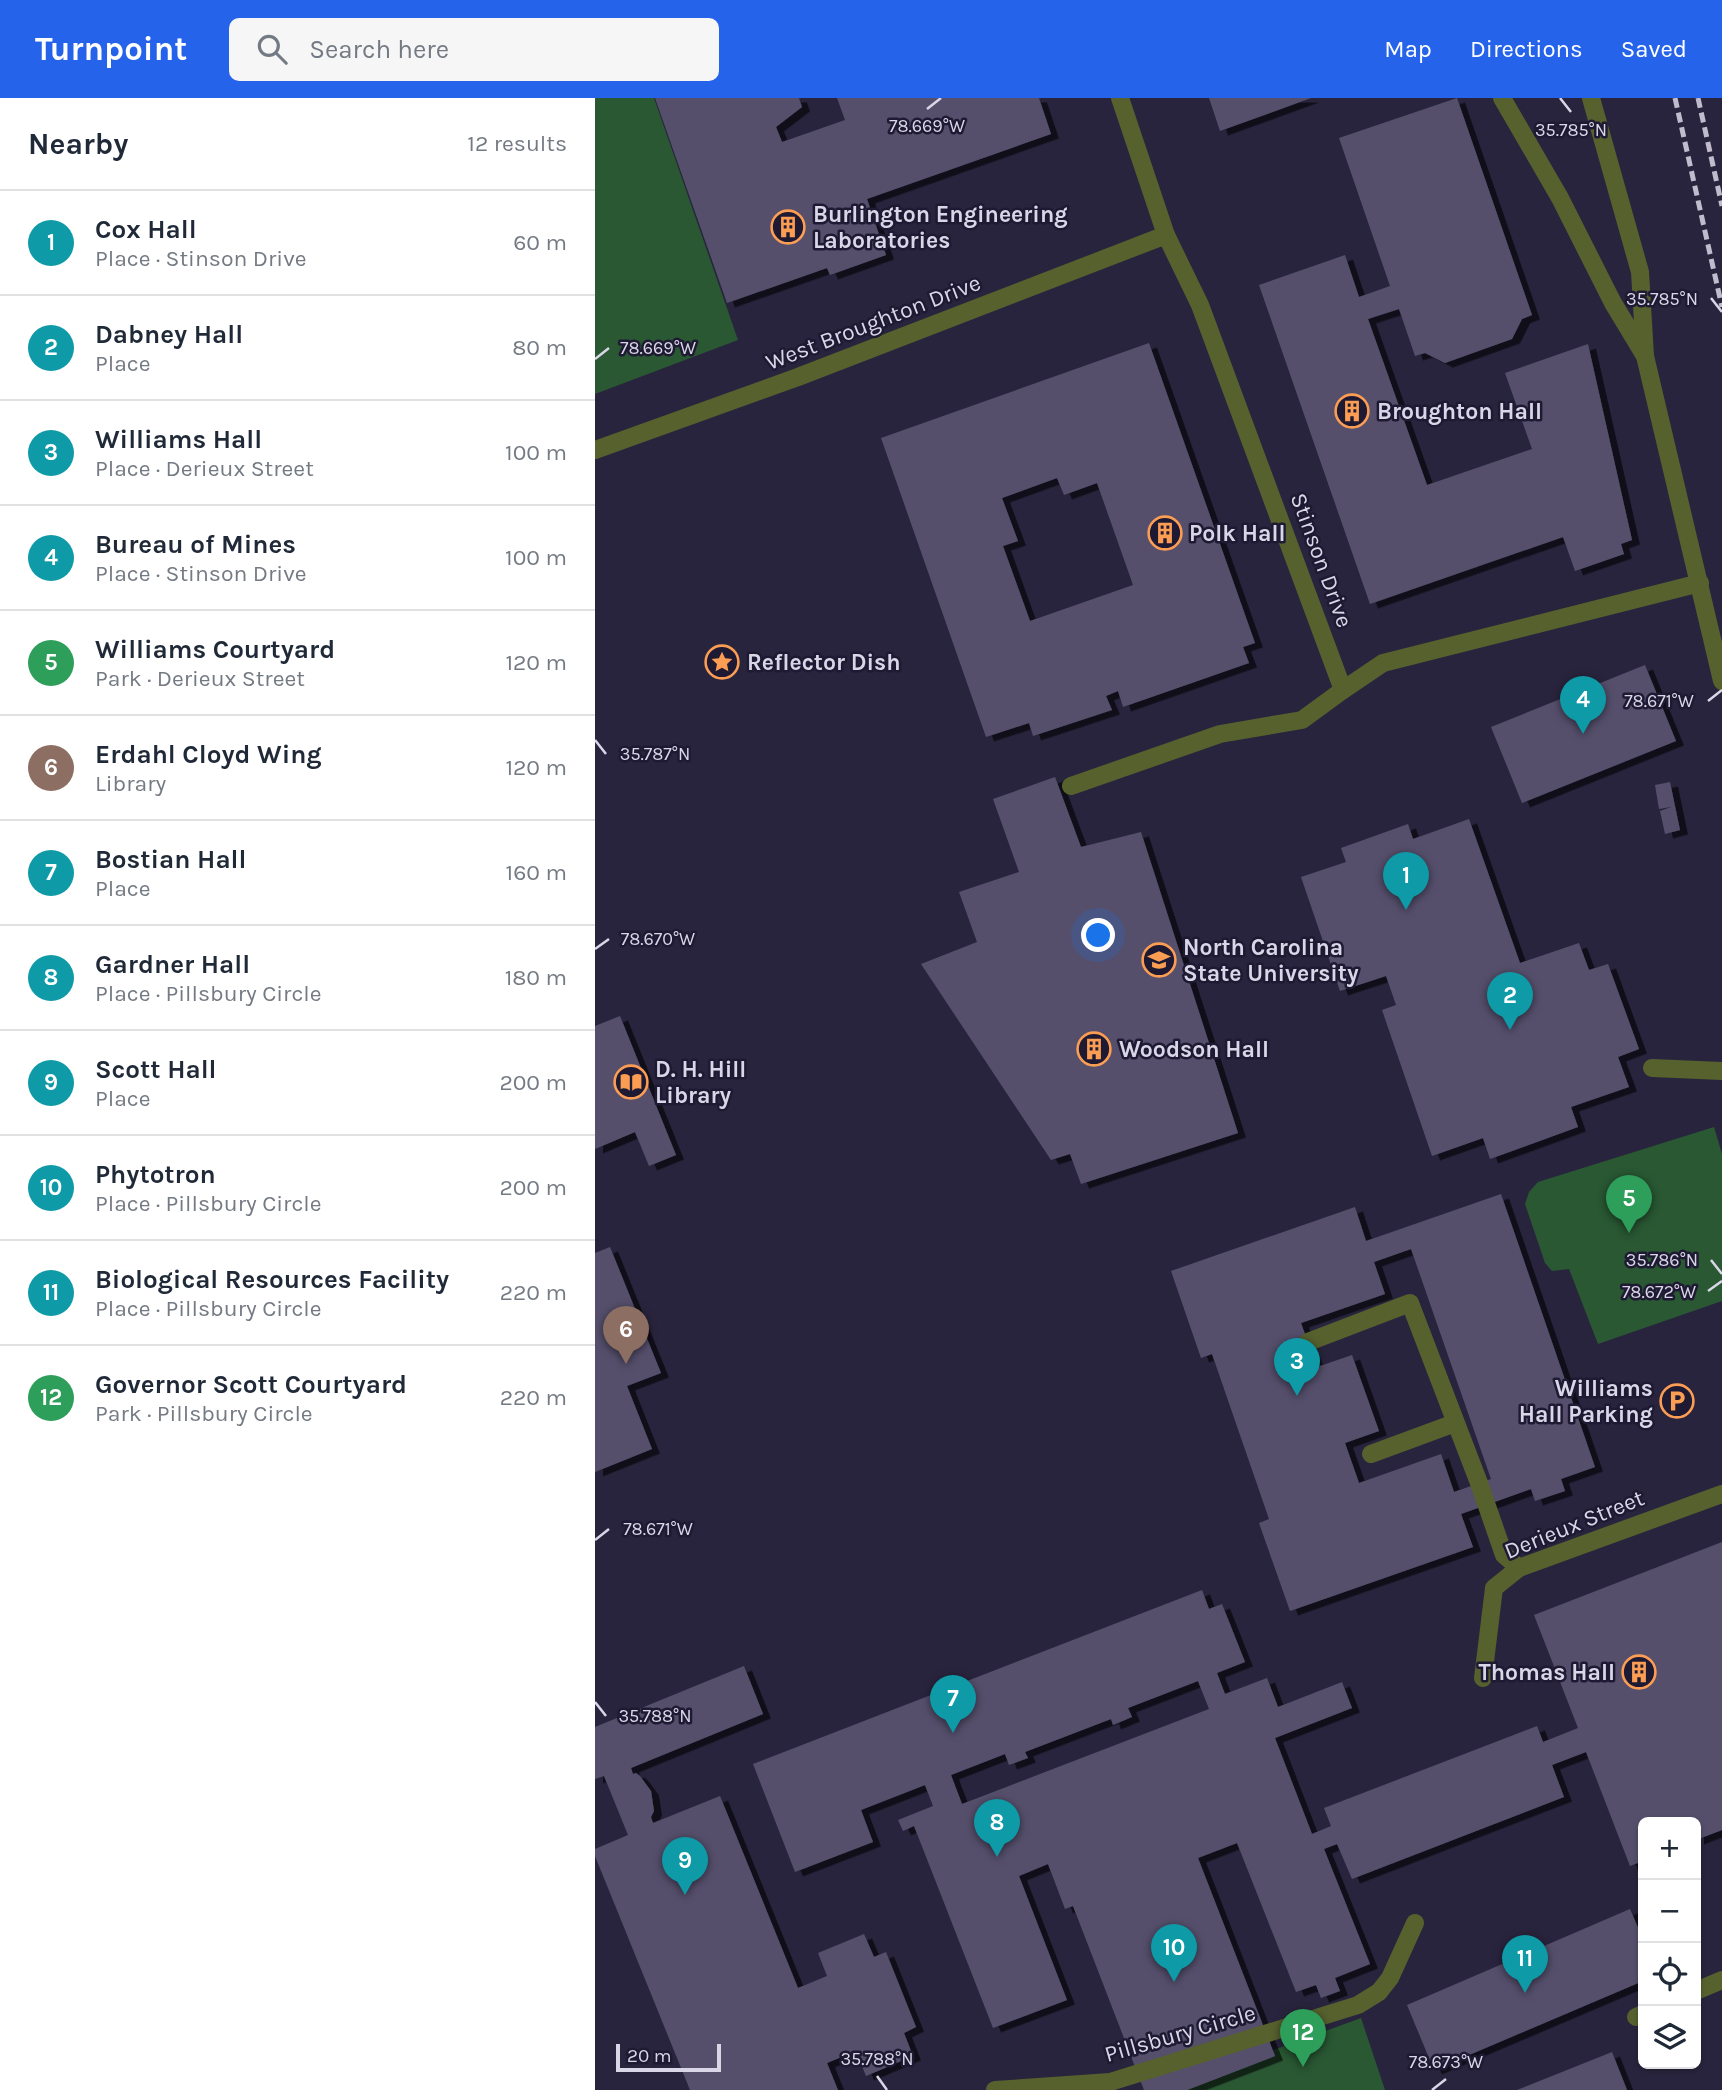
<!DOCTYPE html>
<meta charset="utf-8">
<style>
body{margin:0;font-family:Karla,sans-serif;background:#f6f6f7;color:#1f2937}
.controls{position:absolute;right:21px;bottom:21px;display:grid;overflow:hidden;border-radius:10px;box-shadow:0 2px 5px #0004}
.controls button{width:63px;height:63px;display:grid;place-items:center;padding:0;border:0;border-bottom:2px solid #e0e1e3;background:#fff;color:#1f2937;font:35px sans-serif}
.scale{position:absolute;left:21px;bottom:18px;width:105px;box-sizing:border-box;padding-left:7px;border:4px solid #d9d6e7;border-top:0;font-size:19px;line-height:24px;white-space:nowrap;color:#d9d6e7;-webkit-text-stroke:5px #1f1a33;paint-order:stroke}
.you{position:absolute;left:504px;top:838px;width:24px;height:24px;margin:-18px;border:5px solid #fff;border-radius:50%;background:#1a73e8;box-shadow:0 0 0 10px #1a73e833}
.badge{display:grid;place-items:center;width:46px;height:46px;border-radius:50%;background:#2563eb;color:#fff;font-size:23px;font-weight:700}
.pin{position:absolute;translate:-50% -58px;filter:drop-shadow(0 2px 4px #0008)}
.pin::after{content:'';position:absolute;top:37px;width:24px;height:21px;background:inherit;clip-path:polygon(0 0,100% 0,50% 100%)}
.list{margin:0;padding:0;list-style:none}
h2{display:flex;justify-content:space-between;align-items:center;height:91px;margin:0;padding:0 28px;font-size:30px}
h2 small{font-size:23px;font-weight:400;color:#747a83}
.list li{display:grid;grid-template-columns:46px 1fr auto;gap:21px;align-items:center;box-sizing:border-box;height:105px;padding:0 28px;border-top:2px solid #e0e1e3}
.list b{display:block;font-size:26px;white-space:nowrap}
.list p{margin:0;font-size:23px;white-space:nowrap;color:#747a83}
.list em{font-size:23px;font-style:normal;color:#747a83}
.icon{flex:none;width:38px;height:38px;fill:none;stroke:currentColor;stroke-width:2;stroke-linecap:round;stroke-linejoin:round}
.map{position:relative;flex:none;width:1127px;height:1992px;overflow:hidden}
header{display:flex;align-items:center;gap:42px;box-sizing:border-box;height:98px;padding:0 35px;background:#2563eb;color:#fff}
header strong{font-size:33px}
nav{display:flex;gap:38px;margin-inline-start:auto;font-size:24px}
.search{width:490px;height:63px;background:#f6f6f7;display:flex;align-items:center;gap:18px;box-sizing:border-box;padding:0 24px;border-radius:10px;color:#747a83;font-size:26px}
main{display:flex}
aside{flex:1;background:#fff}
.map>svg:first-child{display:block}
</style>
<header>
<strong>Turnpoint</strong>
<div class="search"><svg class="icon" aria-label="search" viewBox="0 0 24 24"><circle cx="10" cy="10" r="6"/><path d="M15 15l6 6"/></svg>Search here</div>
<nav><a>Map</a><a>Directions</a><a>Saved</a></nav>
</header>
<main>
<aside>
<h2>Nearby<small>12 results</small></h2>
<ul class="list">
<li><span class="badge" style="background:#0f9aa8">1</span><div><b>Cox Hall</b><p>Place · Stinson Drive</p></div><em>60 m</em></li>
<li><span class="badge" style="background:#0f9aa8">2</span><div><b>Dabney Hall</b><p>Place</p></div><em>80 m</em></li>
<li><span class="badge" style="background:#0f9aa8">3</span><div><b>Williams Hall</b><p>Place · Derieux Street</p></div><em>100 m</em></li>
<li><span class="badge" style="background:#0f9aa8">4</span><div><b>Bureau of Mines</b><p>Place · Stinson Drive</p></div><em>100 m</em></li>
<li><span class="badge" style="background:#2e9e5b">5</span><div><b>Williams Courtyard</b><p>Park · Derieux Street</p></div><em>120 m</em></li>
<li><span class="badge" style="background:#8d6e63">6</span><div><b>Erdahl Cloyd Wing</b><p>Library</p></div><em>120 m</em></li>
<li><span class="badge" style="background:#0f9aa8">7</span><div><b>Bostian Hall</b><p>Place</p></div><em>160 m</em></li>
<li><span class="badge" style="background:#0f9aa8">8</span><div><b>Gardner Hall</b><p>Place · Pillsbury Circle</p></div><em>180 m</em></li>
<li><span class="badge" style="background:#0f9aa8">9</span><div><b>Scott Hall</b><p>Place</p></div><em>200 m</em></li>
<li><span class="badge" style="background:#0f9aa8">10</span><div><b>Phytotron</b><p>Place · Pillsbury Circle</p></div><em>200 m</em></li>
<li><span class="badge" style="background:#0f9aa8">11</span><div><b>Biological Resources Facility</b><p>Place · Pillsbury Circle</p></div><em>220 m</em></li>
<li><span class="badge" style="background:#2e9e5b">12</span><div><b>Governor Scott Courtyard</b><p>Park · Pillsbury Circle</p></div><em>220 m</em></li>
</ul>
</aside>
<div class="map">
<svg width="1127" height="1992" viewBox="0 0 1127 1992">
<defs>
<filter id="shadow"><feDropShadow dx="8" dy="4.5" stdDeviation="0" flood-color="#0009"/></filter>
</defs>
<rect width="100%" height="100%" fill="#29243d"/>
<g fill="#295833">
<polygon points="0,0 59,0 143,242 0,296"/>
<polygon points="1119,1029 1127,1056 1127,1203 1003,1246 974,1171 957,1173 950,1165 930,1106 934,1094 943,1084"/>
<polygon points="766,1920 790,1992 569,1992"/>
</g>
<g fill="#54506c" fill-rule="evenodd" filter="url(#shadow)">
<polygon points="60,0 204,0 207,9 181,29 187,44 250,22 242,0 444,0 456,36 272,101 291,157 235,177 232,170 132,205"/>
<polygon points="614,0 716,0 625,33"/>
<polygon points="862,0 937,217 927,221 917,241 850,265 830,255 820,258 804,211 773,221 832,387 937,351 910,275 993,246 1037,442 1026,446 1029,456 980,473 968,439 775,506 664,187 750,157 764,199 795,188 744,40"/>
<path d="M554,245l106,300 -12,4 6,16 -126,44 -5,-16 -12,5 6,14 -79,26 -4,-13 -43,14 -105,-299zM462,380l7,17 33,-12 36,102 -103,36 -27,-75 15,-5 -16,-43z"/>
<polygon points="1050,567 1081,643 927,705 896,629"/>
<polygon points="460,679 486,749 546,734 643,1035 486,1086 475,1056 456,1062 326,866 382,844 364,794 424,774 398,701"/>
<polygon points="1075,684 1085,732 1070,736 1065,713 1076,709 1064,711 1060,687"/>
<polygon points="874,721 925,865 984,845 994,872 1013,866 1044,951 1023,959 1034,989 976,1009 983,1029 895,1061 888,1040 837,1058 787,912 801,907 791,878 745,893 706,779 751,764 746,750 813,726 818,741"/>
<polygon points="25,918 81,1057 54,1068 40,1034 0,1051 0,928"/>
<path d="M906,1096l94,273 -34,12 4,12 -30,10 -4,-12 -70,25 12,33 -183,64 -31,-88 10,-4 -57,-165 -11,4 -30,-87 184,-64 11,34zM816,1151l80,230 -37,13 -13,-38 -82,29 -14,-40 34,-12 -27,-76 -35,12 -16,-44 84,-29 -11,-32z"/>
<polygon points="15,1149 66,1275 32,1288 57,1351 0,1374 0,1155"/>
<path d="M1127,1444v288l-26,10v-18h-53v39l-13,5 -44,-114 -34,13 12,32 -212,82 -15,-35 -13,5 46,115 -35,14 5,13 -19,7 -5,-13 -20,7 -59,-149 -39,15 77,198 -88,34h-43l-71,-184 -8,3 -17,-45 -29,12 48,124 -74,28 -79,-202 -11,5 -5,-11 35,-14 -8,-21 -64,25 12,32 -78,30 -42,-108 449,-174 7,19 13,-5 23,58 -28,11 8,21 42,-16 11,29 64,-25 10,26 -77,30 37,96 19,-8 -7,-18 213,-82 6,16 35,-14 -44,-113zM603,1583l11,28 -247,95 -11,-29 54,-21 4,11 19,-7 -3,-6 86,-33 2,6 19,-8 -4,-9z"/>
<polygon points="149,1568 168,1616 36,1670 38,1676 41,1675 45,1678 56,1693 59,1713 56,1719 58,1725 125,1698 203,1890 232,1878 223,1855 269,1836 279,1859 291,1854 321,1929 309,1935 318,1958 271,1978 261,1953 232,1965 243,1992 95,1992 0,1758 0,1751 33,1737 9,1678 0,1681 0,1629"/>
<polygon points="1035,1811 1048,1841 1048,1857 1045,1858 1048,1865 1048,1883 839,1972 812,1907"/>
<polygon points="1017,1954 1032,1992 922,1992"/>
</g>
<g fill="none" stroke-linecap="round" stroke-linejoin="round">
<g stroke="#56612e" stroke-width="18">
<polyline points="996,0 1045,174 1050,258"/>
<polyline points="476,688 625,636 707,622 748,592"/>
<polyline points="1057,970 1127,973"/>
<polyline points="713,1244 815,1205 884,1385 909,1457 924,1470"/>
<polyline points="776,1356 860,1325"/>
<polyline points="1101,1893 1127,1882"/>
<polyline points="1041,1919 1048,1916"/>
</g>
<g stroke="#56612e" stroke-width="18">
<polyline points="525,0 571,137 605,207 748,592 788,565 1105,485"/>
<polyline points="907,0 965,100 1018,205 1050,258 1127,583"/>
<polyline points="0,352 203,279 571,137"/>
<polyline points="888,1580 899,1490 924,1470 1127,1396"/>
<polyline points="400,1992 515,1984 763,1907 784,1894 795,1880 820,1825"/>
</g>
<g stroke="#c0bcce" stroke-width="5" stroke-dasharray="10 5" stroke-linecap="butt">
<polyline points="1080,0 1127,209"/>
<polyline points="1103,0 1127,108"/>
</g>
</g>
<path fill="none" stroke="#d9d6e7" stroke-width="2.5" d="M965,0l11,14M332,11l14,-11M1116,200l11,14M0,261l14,-11M1113,603l14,-11M0,642l11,14M0,851l14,-10M1116,1162l11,14M1113,1193l14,-10M0,1442l14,-11M0,1604l11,14M282,1978l10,14M837,1992l14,-11"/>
<defs>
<symbol id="building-ring" viewBox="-11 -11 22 22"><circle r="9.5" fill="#1f1a33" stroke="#fc9d54" stroke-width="1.5"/><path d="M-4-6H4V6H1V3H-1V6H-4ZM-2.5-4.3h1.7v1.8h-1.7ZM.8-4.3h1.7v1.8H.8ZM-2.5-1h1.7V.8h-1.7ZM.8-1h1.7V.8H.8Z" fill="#fc9d54"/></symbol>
<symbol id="sight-ring" viewBox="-11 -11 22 22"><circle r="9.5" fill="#1f1a33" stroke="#fc9d54" stroke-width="1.5"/><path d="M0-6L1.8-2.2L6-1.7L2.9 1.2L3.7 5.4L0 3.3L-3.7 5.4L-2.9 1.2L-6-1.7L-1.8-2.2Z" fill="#fc9d54"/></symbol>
<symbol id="university-ring" viewBox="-11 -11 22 22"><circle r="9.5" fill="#1f1a33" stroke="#fc9d54" stroke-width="1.5"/><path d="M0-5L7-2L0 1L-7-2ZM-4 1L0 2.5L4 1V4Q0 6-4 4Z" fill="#fc9d54"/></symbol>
<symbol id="library-ring" viewBox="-11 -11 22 22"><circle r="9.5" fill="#1f1a33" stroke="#fc9d54" stroke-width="1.5"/><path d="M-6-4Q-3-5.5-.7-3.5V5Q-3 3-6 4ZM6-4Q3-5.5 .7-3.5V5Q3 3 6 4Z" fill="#fc9d54"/></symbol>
<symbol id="parking-ring" viewBox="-11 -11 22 22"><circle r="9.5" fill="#1f1a33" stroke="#fc9d54" stroke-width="1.5"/><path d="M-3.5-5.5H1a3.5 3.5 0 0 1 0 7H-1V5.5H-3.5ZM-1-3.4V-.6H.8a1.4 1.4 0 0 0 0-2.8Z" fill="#fc9d54"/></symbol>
</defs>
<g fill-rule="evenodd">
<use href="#building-ring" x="174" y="110" width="38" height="38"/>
<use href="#building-ring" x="738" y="294" width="38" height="38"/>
<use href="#building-ring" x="551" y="416" width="38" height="38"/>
<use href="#sight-ring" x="108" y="545" width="38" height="38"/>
<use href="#university-ring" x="545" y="843" width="38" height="38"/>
<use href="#building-ring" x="480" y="932" width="38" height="38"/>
<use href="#library-ring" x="17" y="965" width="38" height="38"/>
<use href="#parking-ring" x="1063" y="1284" width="38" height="38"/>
<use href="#building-ring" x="1025" y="1555" width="38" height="38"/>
</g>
<g text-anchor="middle" stroke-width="5" stroke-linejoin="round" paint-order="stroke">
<g font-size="23" font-weight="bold" fill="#d9d6e7" stroke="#1f1a33" text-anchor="start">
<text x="218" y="124">Burlington Engineering<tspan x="218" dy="26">Laboratories</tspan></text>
<text x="782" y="321">Broughton Hall</text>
<text x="594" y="443">Polk Hall</text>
<text x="152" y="572">Reflector Dish</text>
<text x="588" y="857">North Carolina<tspan x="588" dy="26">State University</tspan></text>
<text x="524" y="959">Woodson Hall</text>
<text x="60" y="979">D. H. Hill<tspan x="60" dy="26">Library</tspan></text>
<text x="1058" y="1298" text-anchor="end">Williams<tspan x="1058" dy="26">Hall Parking</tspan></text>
<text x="1020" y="1582" text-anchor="end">Thomas Hall</text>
</g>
<g font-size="23" fill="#d9d6e7" stroke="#1f1a33">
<text transform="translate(278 224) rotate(-21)" y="8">West Broughton Drive</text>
<text transform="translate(727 462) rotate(70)" y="8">Stinson Drive</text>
<text transform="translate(979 1426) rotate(-22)" y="8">Derieux Street</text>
<text transform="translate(585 1935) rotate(-16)" y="8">Pillsbury Circle</text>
</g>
</g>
<g font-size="18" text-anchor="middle" fill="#d9d6e7" stroke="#1f1a33" stroke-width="5" stroke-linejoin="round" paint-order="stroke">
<text x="332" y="34">78.669°W</text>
<text x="976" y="38">35.785°N</text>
<text x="1067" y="207">35.785°N</text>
<text x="63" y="256">78.669°W</text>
<text x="1064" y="609">78.671°W</text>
<text x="60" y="662">35.787°N</text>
<text x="63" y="847">78.670°W</text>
<text x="1067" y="1168">35.786°N</text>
<text x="1064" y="1200">78.672°W</text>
<text x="63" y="1437">78.671°W</text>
<text x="60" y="1624">35.788°N</text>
<text x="282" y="1967">35.788°N</text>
<text x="851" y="1970">78.673°W</text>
</g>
</svg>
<div class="controls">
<button>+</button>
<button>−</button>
<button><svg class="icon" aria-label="locate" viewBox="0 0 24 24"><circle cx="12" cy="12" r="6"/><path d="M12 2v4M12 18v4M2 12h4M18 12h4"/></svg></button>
<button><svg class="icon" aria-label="layers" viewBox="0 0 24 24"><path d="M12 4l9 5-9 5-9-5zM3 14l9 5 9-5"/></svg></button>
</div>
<div class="scale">20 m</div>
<div class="you"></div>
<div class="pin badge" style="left:811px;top:812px;background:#0f9aa8">1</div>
<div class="pin badge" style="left:915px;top:932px;background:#0f9aa8">2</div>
<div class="pin badge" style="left:702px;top:1298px;background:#0f9aa8">3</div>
<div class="pin badge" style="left:988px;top:636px;background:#0f9aa8">4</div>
<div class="pin badge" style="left:1034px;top:1135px;background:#2e9e5b">5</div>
<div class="pin badge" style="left:31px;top:1266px;background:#8d6e63">6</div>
<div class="pin badge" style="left:358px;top:1635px;background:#0f9aa8">7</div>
<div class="pin badge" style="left:402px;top:1759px;background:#0f9aa8">8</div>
<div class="pin badge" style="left:90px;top:1797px;background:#0f9aa8">9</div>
<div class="pin badge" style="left:579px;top:1884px;background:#0f9aa8">10</div>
<div class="pin badge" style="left:930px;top:1895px;background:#0f9aa8">11</div>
<div class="pin badge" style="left:708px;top:1969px;background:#2e9e5b">12</div>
</div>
</main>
